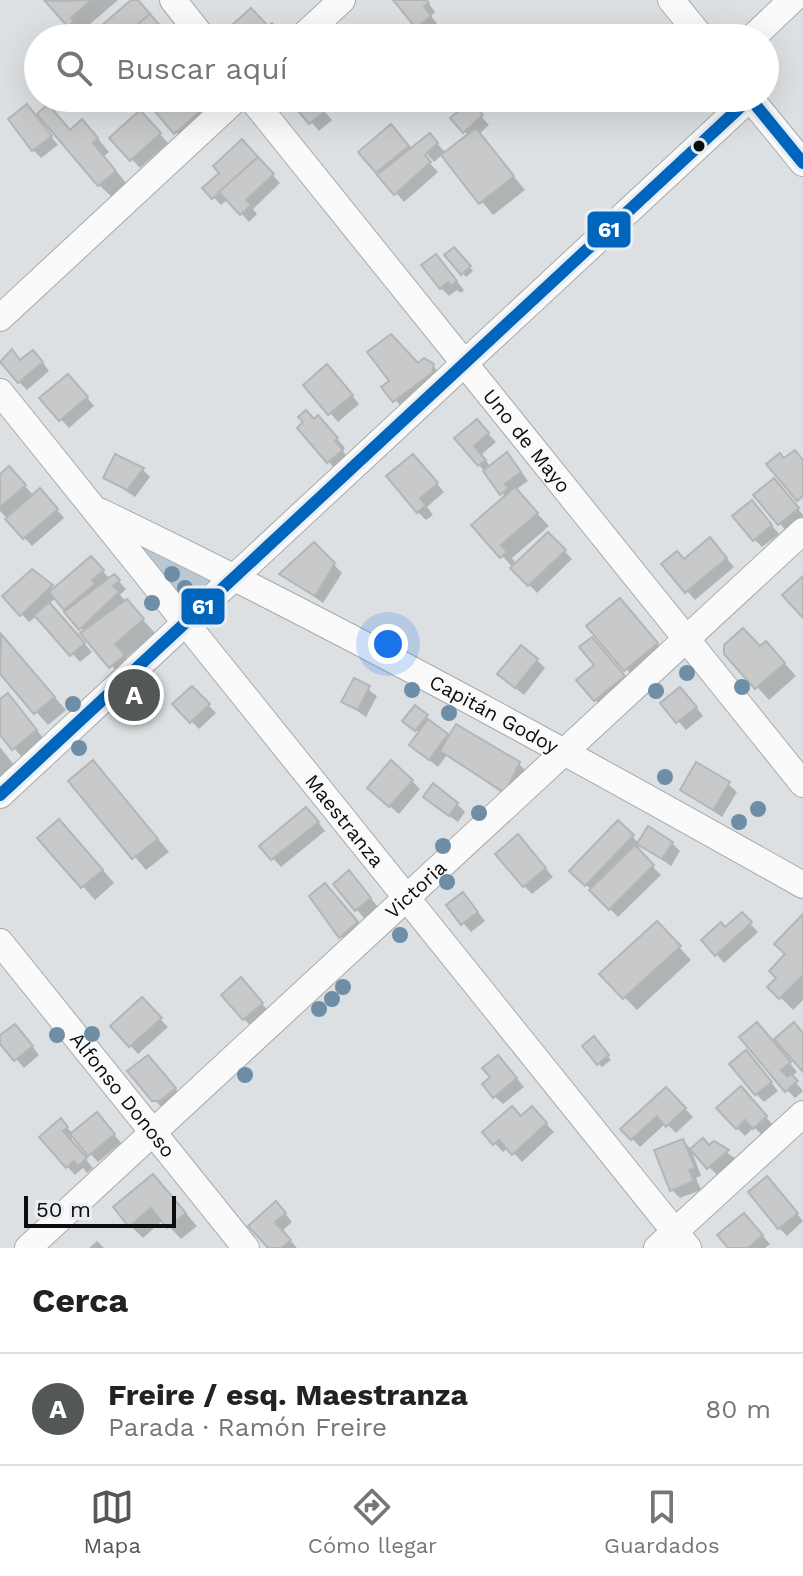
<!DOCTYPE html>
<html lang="es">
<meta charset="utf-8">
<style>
body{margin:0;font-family:"Work Sans",sans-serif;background:#f2f2f2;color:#222}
.scale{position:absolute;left:24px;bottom:20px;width:152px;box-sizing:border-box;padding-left:8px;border:4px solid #0b0d0e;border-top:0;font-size:22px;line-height:28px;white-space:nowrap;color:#0b0d0e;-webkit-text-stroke:6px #eaedf1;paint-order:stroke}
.you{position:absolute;left:388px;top:644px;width:28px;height:28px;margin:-20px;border:6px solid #fff;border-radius:50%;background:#1a73e8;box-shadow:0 0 0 12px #1a73e833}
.badge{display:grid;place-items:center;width:52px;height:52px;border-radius:50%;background:#545758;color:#fff;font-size:26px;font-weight:700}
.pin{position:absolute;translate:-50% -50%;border:4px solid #fff;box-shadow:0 2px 8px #0006}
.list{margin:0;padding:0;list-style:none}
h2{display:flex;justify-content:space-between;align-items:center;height:104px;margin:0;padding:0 32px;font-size:34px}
h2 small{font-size:26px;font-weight:400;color:#767676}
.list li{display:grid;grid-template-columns:52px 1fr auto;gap:24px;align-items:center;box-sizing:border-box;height:112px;padding:0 32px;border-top:2px solid #e0e0e0}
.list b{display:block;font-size:30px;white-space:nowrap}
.list p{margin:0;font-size:26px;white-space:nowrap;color:#767676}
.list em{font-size:26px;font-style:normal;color:#767676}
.icon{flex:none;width:44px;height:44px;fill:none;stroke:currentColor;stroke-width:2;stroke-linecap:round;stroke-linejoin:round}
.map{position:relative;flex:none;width:803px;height:1248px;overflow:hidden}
.search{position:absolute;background:#fff;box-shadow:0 8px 32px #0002;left:24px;right:24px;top:24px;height:88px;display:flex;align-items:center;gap:20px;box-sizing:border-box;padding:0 28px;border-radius:44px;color:#767676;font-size:30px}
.sheet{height:216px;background:#fff}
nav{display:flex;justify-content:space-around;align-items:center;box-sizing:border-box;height:112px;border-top:2px solid #e0e0e0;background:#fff;font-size:22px;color:#767676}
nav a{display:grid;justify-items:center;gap:4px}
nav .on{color:#545758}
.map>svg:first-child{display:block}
</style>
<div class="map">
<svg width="803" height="1248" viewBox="0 0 803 1248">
<rect width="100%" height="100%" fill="#dde0e2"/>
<polygon fill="#bac8d4" points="147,544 214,575 216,584 194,605 184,606 140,549"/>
<g fill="#0003">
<polygon points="47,0 61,3 65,0 118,0 82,31 85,35 82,38"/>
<polygon points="135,0 170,38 90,38 134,0"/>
<polygon points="396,0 426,0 435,12 431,16 438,25 425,35"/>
<polygon points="156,98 223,98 188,145 150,103"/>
<polygon points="295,98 313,98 332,120 319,131 292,100"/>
<polygon points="470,104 489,125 479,134 525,190 493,215 443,154 434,162 426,153 420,153 438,172 404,202 361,152 399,135 413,151 430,136 446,153 469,136 453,119"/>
<polygon points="27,106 58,145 41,158 33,150"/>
<polygon points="148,121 168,143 140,168 112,138"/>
<polygon points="71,131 94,134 109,152 104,156 127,184 112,197 99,185"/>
<polygon points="250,150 280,183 253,209 257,214 249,222 228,199 221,205 205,188"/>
<polygon points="454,249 473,271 466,277 447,255"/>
<polygon points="444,265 464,290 461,293 457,290 449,296 441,288"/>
<polygon points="41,360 49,371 27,390 19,382 21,362"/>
<polygon points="418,365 433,366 445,379 407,413 384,387"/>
<polygon points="335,375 359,404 338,422 306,385"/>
<polygon points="76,384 94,406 69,428 42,399"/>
<polygon points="314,421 326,426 345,448 342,450 349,459 336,470 300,428"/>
<polygon points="485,430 496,442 481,455 491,467 507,455 515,463 528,481 515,490 549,526 512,558 516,564 548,534 572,559 537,593 474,526 506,497 457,439"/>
<polygon points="421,465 444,492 427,507 433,515 426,520 418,512"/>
<polygon points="142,469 150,477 135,497 106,478"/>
<polygon points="0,477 17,477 34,496 48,499 64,518 32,546 0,511"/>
<polygon points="782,489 803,515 803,519 787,532 756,495"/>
<polygon points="760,511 779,534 762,547 754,539"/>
<polygon points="314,544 342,573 323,603 282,574"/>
<polygon points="718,548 734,567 695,600 664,565 685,561"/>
<polygon points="99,567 110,579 114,576 126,589 120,595 155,633 126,658 136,669 123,679 56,598 49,604 92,652 80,662 38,615 29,622 5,596 32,572 55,590"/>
<polygon points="632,613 669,657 638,682 589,626"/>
<polygon points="1,637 66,710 48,725 0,671"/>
<polygon points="600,647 631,685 604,708 595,700"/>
<polygon points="761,648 778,656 796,676 769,700 726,653"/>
<polygon points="537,660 545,668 524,695 508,682"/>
<polygon points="355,680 377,696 366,717 343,701"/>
<polygon points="191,688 216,713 199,729 175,704"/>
<polygon points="688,697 703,716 686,730 663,703"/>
<polygon points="0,701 16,704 44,739 22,757 0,732"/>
<polygon points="426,716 428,722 450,739 519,764 531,776 518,804 447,755 438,767 420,753 420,733 408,724"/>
<polygon points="0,747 15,766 0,777"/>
<polygon points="105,775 169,852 146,870 71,781"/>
<polygon points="412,781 420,789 399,814 378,796"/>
<polygon points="728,784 737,792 722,817 682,790"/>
<polygon points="457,804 465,812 458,822 434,805"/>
<polygon points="314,817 325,831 281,867 262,846"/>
<polygon points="618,823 640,844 672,843 680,851 671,866 641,845 636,850 661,875 618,917 572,870"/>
<polygon points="72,834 114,883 95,900 40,838"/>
<polygon points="526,845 553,877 532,894 524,886"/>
<polygon points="357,881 378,907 364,918 335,884"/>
<polygon points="333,893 365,931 349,944 341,936"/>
<polygon points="471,903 485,921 471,932 449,906"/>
<polygon points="742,915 758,932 724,963 704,940 725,930"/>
<polygon points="803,917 803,1000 793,1010 770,987 779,978"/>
<polygon points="669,936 691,960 637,1010 602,974"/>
<polygon points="249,988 269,1012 252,1027 244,1019"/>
<polygon points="142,1000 168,1027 138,1054 113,1026"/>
<polygon points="765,1033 797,1072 791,1077 803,1091 795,1098 787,1090"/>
<polygon points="23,1034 39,1055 24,1068 0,1040"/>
<polygon points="597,1043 611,1060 602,1067 598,1063"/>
<polygon points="754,1061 778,1091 764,1102 756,1094"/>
<polygon points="156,1065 182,1097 162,1108 154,1099"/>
<polygon points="506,1065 524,1087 503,1104 494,1096"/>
<polygon points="666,1089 693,1117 676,1133 666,1123 640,1147 623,1129"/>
<polygon points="748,1097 774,1126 762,1135 754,1127 745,1136 737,1128"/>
<polygon points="540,1117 554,1132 522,1162 508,1147 503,1152 485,1133 521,1118"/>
<polygon points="61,1121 73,1134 104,1123 121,1143 98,1162 74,1136 70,1140 93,1168 87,1173 83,1168 75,1175 67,1166"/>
<polygon points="683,1141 691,1149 701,1176 696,1178 701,1190 680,1198 672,1190"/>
<polygon points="714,1143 736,1159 717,1175 709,1167"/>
<polygon points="775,1187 803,1221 787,1236 779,1228"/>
<polygon points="165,1189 197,1226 181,1239 163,1220 143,1238 130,1225"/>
<polygon points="284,1212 292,1222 282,1231 297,1248 271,1248 251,1226"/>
<polygon points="752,1224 770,1244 765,1248 731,1248"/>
<polygon points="97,1241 104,1248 89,1248"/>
</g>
<g fill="#c7c9ca" stroke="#b3b5b7" stroke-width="2">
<polygon points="44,0 60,1 91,0 71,18 74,21 68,27"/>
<polygon points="131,0 138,0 150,14 122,38 87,38"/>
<polygon points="393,0 426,0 429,3 424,6 431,16 416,28"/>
<polygon points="251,8 268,26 272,23 282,33 277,38 227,38 223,33"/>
<polygon points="150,14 171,38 138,38 131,30"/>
<polygon points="153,98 215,98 174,134 148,103"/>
<polygon points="292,98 314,98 325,111 309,124 289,100"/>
<polygon points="470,101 483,115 463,133 450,118"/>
<polygon points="27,104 52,136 32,151 8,119"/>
<polygon points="48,104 70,130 82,119 98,138 93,143 116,171 98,186 37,114"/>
<polygon points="140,110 161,133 130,161 109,138"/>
<polygon points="391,124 409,146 376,173 358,152"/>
<polygon points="476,128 514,176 479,204 441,155"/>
<polygon points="430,133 438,143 425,155 431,162 394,195 377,175"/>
<polygon points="242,139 258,157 212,199 202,188 219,173 213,166"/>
<polygon points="258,157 274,174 246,200 251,205 240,215 219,192"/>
<polygon points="454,247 471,266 461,275 444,255"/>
<polygon points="436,254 457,281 451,286 448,282 440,289 421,265"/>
<polygon points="391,334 418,363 424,358 434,364 432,373 393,402 381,387 389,381 367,352"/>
<polygon points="12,349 20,360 33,350 43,362 18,383 0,362"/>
<polygon points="327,364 353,395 328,415 303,385"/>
<polygon points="68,374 88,397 59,421 39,398"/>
<polygon points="306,410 314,419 318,415 338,438 335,441 343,450 327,463 297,428 303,422 298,417"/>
<polygon points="477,419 489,433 474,446 486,460 478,466 454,438"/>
<polygon points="795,450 803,460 803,496 797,501 766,464 780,453 784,458"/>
<polygon points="507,452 521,472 505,484 509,488 500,495 483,471"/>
<polygon points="115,454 144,468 127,490 103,478"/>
<polygon points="413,454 438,483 420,498 426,505 417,513 386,476"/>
<polygon points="9,466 26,485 0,507 0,474"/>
<polygon points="774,478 799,508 778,525 753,495"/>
<polygon points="515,487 538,513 501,545 507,552 500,558 471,525"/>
<polygon points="40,488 58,509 23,539 5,519"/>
<polygon points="752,500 772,525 753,541 732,516"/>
<polygon points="548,532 566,550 528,586 510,568"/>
<polygon points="710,537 727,558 685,593 661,564 677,551 684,559"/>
<polygon points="314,542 335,563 315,596 279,574"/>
<polygon points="91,556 104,570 92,580 95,584 64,610 49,592"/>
<polygon points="32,569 53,585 20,616 2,596"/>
<polygon points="114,574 120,580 113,586 119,592 79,630 64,612"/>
<polygon points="803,576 803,618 782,595"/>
<polygon points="620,598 658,643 624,671 586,626"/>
<polygon points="127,599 144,619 115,644 125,655 109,668 80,633"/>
<polygon points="49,602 85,643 70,656 34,615"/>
<polygon points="743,628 760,646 766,641 785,663 755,689 724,654 724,645"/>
<polygon points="1,634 55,697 34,714 0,674"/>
<polygon points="592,637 625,676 594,701 576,680 594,665 579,647"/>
<polygon points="521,645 538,659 515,688 497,674"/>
<polygon points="354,678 370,686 358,710 341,702"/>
<polygon points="192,686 210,704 190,723 172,704"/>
<polygon points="680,687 697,707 676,723 660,703"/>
<polygon points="8,693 37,730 12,750 0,735 0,699"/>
<polygon points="415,705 428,715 415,731 402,721"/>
<polygon points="428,719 448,734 429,760 409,745"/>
<polygon points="456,724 520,762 505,793 440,751"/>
<polygon points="93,760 158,839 132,859 68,781"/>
<polygon points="391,760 413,780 389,807 367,788"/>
<polygon points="696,762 730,782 713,810 680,790"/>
<polygon points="433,783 458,803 449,816 423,797"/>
<polygon points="306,807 319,822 271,860 259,846"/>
<polygon points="59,819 103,870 81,888 37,838"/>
<polygon points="618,820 634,835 585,886 569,871"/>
<polygon points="648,826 673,842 662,859 637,844"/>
<polygon points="518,834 546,868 523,887 495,854"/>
<polygon points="635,845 654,865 609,910 589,890"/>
<polygon points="349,870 371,898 355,911 333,884"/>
<polygon points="325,883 358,922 339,938 309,896"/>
<polygon points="463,892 478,912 461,925 446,905"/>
<polygon points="742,912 752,922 715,956 701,940 721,922 725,927"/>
<polygon points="803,914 803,975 779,999 767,987 776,978 769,971 785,954 774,944"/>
<polygon points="657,921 681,946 623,999 599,974"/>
<polygon points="241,977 263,1003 243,1020 221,995"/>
<polygon points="142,997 162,1018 129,1047 110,1026"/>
<polygon points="757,1022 791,1062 781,1070 787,1077 791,1074 798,1081 785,1092 739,1037"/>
<polygon points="794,1022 803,1033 803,1072 774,1039"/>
<polygon points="15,1024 33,1046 14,1061 0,1044 0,1035"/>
<polygon points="594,1036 609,1055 597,1065 582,1046"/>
<polygon points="746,1050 772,1082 755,1095 729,1064"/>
<polygon points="148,1055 176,1088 160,1101 152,1101 127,1071"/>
<polygon points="498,1055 517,1078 493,1098 482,1084 490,1077 482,1068"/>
<polygon points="741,1086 767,1116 753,1129 745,1120 736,1129 716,1108"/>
<polygon points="666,1087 686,1108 666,1127 657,1116 631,1140 620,1129"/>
<polygon points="512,1106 521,1116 532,1106 547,1123 512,1155 499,1140 493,1145 482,1132"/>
<polygon points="97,1112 115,1134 88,1156 70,1134"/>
<polygon points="61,1118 68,1127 63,1131 87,1158 78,1166 74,1161 66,1168 39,1137"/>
<polygon points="703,1138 709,1145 714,1141 729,1150 707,1169 690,1149"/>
<polygon points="683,1139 695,1168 689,1170 694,1181 670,1191 654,1150"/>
<polygon points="153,1174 186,1213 167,1228 151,1208 129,1227 113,1207"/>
<polygon points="767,1176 798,1213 778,1229 748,1192"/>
<polygon points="276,1201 286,1213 275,1222 291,1240 282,1248 268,1248 248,1226"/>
<polygon points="744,1213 763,1235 748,1248 728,1248 717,1235"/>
</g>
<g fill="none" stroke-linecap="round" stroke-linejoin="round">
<defs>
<g id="minor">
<polyline points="173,0 203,38"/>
<polyline points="671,0 702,38"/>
<polyline points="301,38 342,0"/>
<polyline points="752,38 792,0"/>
<path id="s1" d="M251,98l552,686"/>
<polyline points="0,318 237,98"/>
<path id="s2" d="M0,392l688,856"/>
<path id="s3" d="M101,512c239,115 471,243 702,373"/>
<polyline points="0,795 750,98 803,163"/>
<path id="s4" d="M0,942l246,306"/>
<path id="s5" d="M28,1248l775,-717"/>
<polyline points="657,1248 803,1114"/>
</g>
</defs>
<use href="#minor" stroke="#a8aaac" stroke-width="28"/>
<use href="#minor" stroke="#fafafb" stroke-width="26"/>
<defs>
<polyline id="bus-1" points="0,795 750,98 803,163"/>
</defs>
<use href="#bus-1" stroke="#eaedf1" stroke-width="18"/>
<use href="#bus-1" stroke="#0065bd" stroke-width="12"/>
</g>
<g fill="#6d8ea6">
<circle cx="172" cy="574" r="8"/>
<circle cx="185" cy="588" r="8"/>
<circle cx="152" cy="603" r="8"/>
<circle cx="687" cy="673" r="8"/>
<circle cx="742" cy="687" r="8"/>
<circle cx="412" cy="690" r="8"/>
<circle cx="656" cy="691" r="8"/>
<circle cx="73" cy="704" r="8"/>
<circle cx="449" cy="713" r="8"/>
<circle cx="79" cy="748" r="8"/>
<circle cx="665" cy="777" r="8"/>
<circle cx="758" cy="809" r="8"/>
<circle cx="479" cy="813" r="8"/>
<circle cx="739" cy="822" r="8"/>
<circle cx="443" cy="846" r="8"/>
<circle cx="447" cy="882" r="8"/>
<circle cx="400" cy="935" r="8"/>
<circle cx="343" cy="987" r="8"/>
<circle cx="332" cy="999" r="8"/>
<circle cx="319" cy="1009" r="8"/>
<circle cx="92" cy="1034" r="8"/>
<circle cx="57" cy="1035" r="8"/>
<circle cx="245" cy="1075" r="8"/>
</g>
<circle fill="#0b0d0e" stroke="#eaedf1" stroke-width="3" cx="699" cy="146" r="7"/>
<g text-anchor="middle" stroke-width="7" stroke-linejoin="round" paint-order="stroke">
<g font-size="20" fill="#0b0d0e" stroke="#eaedf1">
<text dy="7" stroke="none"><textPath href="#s1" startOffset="440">Uno de Mayo</textPath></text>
<text dy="7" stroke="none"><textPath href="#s3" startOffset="442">Capitán Godoy</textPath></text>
<text dy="7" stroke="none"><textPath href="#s2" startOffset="550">Maestranza</textPath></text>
<text dy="7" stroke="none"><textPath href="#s5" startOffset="528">Victoria</textPath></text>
<text dy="7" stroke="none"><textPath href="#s4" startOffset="196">Alfonso Donoso</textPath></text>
</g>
</g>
<g stroke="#eaedf1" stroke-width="3">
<rect x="586" y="210" width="46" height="39" rx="8" fill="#0065bd"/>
<rect x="180" y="587" width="46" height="39" rx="8" fill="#0065bd"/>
</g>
<g font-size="22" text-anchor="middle" font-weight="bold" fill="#fff">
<text x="609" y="237">61</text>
<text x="203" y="614">61</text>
</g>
</svg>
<div class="scale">50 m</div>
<div class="you"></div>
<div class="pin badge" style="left:134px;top:695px">A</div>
<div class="search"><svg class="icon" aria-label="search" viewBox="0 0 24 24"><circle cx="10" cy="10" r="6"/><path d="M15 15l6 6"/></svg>Buscar aquí</div>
</div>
<section class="sheet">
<h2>Cerca<small></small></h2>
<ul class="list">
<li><span class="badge">A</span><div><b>Freire / esq. Maestranza</b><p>Parada · Ramón Freire</p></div><em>80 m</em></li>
</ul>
</section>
<nav>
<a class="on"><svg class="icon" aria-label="map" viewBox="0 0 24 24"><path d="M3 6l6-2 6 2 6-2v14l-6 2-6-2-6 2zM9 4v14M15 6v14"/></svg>Mapa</a>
<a><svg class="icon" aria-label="directions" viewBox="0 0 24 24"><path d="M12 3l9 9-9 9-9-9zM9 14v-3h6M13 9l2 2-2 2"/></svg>Cómo llegar</a>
<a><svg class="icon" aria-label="saved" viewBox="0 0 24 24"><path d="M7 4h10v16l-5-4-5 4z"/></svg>Guardados</a>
</nav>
